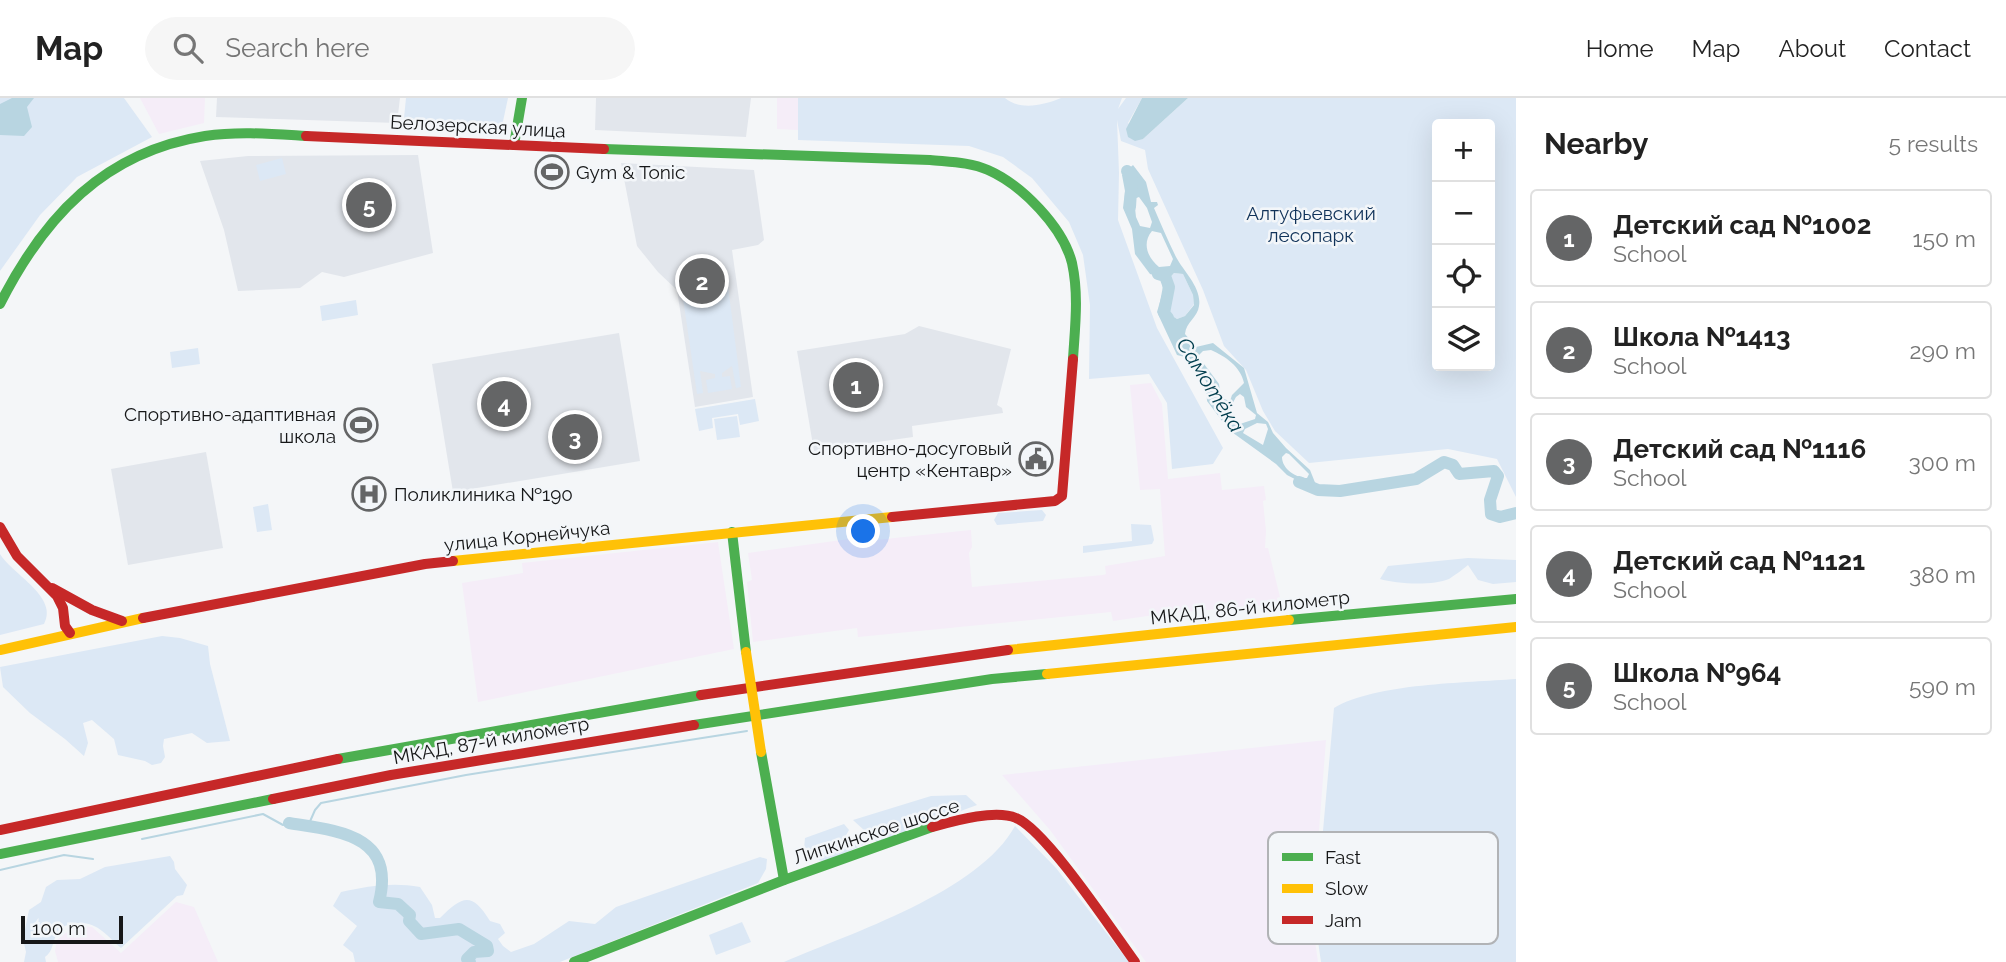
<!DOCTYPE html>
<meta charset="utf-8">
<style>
body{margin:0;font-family:Raleway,sans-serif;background:#f6f6f6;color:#222}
.controls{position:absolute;right:21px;top:21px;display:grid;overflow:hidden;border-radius:7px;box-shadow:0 7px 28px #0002}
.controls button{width:63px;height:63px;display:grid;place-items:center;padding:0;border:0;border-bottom:2px solid #e0e0e0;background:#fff;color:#222;font:35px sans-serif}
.scale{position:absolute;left:21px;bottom:18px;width:102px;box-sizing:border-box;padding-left:7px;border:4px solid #161718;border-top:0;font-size:19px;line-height:24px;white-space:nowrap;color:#161718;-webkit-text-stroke:5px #f3f6f9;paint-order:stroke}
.you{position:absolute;left:864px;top:434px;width:24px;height:24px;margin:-18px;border:5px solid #fff;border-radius:50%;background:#1a73e8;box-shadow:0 0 0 10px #1a73e833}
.badge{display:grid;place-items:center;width:46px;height:46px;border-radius:50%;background:#646566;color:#fff;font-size:23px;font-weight:700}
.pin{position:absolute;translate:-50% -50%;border:4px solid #fff;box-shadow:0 2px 7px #0006}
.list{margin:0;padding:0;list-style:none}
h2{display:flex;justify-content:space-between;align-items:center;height:91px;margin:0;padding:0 28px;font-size:30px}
h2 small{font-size:23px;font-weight:400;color:#767676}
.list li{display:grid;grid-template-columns:46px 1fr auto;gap:21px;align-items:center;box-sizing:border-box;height:98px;margin:0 14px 14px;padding:0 14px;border:2px solid #e0e0e0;border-radius:7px}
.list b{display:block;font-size:26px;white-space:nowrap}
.list p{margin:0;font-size:23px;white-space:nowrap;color:#767676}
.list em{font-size:23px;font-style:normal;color:#767676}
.icon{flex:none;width:38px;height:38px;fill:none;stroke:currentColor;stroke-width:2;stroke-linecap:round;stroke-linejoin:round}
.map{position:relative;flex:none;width:1516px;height:864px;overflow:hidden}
header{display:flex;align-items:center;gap:42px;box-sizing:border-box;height:98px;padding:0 35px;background:#fff;border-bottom:2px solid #e0e0e0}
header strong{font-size:33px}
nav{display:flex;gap:38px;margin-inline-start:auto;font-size:24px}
.search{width:490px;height:63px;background:#f6f6f6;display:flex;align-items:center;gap:18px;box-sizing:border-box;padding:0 24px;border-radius:38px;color:#767676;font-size:26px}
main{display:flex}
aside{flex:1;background:#fff}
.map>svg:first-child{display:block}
</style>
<header>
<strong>Map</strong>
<div class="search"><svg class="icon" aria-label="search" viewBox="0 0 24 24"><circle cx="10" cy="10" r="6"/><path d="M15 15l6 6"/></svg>Search here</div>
<nav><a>Home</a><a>Map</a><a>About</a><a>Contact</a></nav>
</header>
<main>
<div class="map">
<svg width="1516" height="864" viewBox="0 0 1516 864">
<rect width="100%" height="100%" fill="#f4f6f8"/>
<polygon fill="#f4edf9" points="1326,642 1312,822 1318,864 1146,864 1050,732 1002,677"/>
<g fill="#f5edf8">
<polygon points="140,0 205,0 204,25 159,36"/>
<polygon points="777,0 798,0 798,32 777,31"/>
<polygon points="1151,285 1162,306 1168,381 1220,375 1222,392 1264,388 1266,402 1263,403 1266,433 1265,450 1268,450 1280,499 1277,500 1278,506 1161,516 1113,523 1111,514 858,539 857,530 753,544 747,484 752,482 748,455 856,440 857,444 971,432 972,449 969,455 972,489 1103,477 1106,476 1105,468 1165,458 1160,391 1140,392 1130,287"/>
<polygon points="718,444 734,551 478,604 462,485 523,475 522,465"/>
<polygon points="176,804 194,809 218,864 58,864 55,853 57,842 76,827 92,829 121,855"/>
</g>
<g fill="#e2e6ec">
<polygon points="217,0 400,0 397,25 216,19"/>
<polygon points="596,0 751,0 746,39 595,32"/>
<polygon points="418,57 433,155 344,179 322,174 300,190 238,193 224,132 200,63 248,58"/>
<polygon points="621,65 754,72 764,142 758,147 732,152 753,299 695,309 677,192 658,174 637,148"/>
<polygon points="919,228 1011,251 997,307 1002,310 1003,315 912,328 913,339 814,353 797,253 905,236"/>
<polygon points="619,235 640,363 453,394 432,266"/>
<polygon points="206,354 223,450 128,467 111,371"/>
</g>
<g fill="#dce8f5" fill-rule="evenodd">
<polygon points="0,0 124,0 152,39 77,79 40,117 0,173"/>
<polygon points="406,0 508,0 502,28 404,20"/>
<path d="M798,0h207c15,13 39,7 56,0h61l-4,11 8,-11h16l-14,25 15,16 45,-41h328v399l-19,-38 -49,-10 -139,14 -34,-32 -12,-20 -17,-41 -22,-24 -21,-56 -55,-121 -3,-19 -24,-9 -4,-21 2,53 -1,47 39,108 66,120 -10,16 -41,5 -5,-66 -18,-29 -60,5 1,-74 -7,-50 -14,-33 -37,-44 -29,-21 -34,-11 -171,-6zM1437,26h53v242h-53z"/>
<polygon points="282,60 286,76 260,83 256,67"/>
<path d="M726,173l15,116 -5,1 -4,-22 -10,7v4l8,-1 2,13 -24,4 -2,-13 9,-2v-4l-15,-3 3,22 -6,1 -17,-116 5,-1 3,13c5,-19 23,-22 34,-6l-2,-12z"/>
<path d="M1174,175l9,1 10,21 1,9 -9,12 -8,3 -9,-6c-4,-14 -5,-29 6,-40z"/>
<polygon points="356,202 358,217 322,223 320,208"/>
<polygon points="198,250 200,266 172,270 170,254"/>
<polygon points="755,301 759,323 740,327 738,316 712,320 713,330 699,333 695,311"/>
<polygon points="737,318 740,339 717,342 714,321"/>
<polygon points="268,406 272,432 257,434 253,409"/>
<polygon points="1042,412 1046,417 1043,423 997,427 994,422 998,415"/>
<polygon points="1131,426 1151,427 1154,442 1152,446 1083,455 1083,448 1132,443"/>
<path d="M0,456c13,21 59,43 44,70l-44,11z"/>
<path d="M1468,460l48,2v22l-23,2 -15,-4 -10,-15c-6,5 -13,10 -19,14 -16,7 -53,5 -69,0l8,-13z"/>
<polygon points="162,538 180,540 208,548 210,566 230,643 207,645 192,635 164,641 163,648 165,659 161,665 152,667 145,663 118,657 114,641 92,622 83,625 88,645 84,658 65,641 30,615 3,589 0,569"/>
<path d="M1516,581v283h-195l-6,-42 19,-212c42,-25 132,-25 182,-29z"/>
<polygon points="966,697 977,707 877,744 853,722 931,698"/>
<polygon points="844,726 849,732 845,739 847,745 863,741 863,747 824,764 811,759 804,751 805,740"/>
<path d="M1015,728l41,42 73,94h-345c67,-29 195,-70 231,-136z"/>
<path d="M170,758l4,6 1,7 12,16 -4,10 -6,1 -56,52c-14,-12 -23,-26 -43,-25 -8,0 -14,2 -20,9 -6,8 -4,19 -13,25l1,5h-22l2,-10 -3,-13 6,-29 12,-8 5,-15 11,-7 23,-1 25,-12z"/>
<path d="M760,759l7,2 -1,10 -8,14 -198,79h-205l-2,-9 -10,-8 14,-19 -24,-20 8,-14c27,-6 52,-10 79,-5l12,18 3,13h5c23,-23 32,-26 50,3l10,3 5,9 -7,6 5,7 8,6 23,-8 35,-23 26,3 21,-17z"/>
<polygon points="742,824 751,844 716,857 709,837"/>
</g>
<g fill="#b8d5e1" fill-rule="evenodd">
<polygon points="12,0 34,0 27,9 32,29 24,38 0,37 0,6"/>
<polygon points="1142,0 1188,0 1143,41 1135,43 1128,39 1126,31"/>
<path d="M1133,67l13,17 5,20h6l1,3 -4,3c7,16 14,33 22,49 8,15 26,31 23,49 -1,11 -13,16 -14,28l11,13 17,-4 31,25 13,45 11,9 5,11 13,15 24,22 6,15 -2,4 -27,-14 -11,-11 -47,-34 -22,-29 -1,-20 -17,-23 -12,-3 -20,-43 6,-21 -1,-11 -5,-4 -7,-2 -15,-20 -3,-25 -9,-21 2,-17 -3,-16zM1139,99l8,11 5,14 -2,6 -10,-2 -4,-9 -2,-18zM1152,133l9,2 12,26 -3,7 -11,1c-12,-10 -17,-24 -7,-36zM1174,175l9,1 10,21 1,10 -9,11 -8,3 -9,-6c-4,-14 -5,-29 6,-40zM1211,252c14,6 30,17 33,33l-12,12 -2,6 -9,-3 -2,-14 -21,-28 5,-5zM1240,296l4,3 2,10 10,8 -1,4 -18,6 -6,-4 -3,-9 8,-15zM1257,325l9,1 2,5 -5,16 -20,-12 2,-4zM1286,355l3,1 20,20 -2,4c-11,0 -25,-9 -25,-21z"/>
</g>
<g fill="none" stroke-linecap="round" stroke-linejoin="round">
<g stroke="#b8d5e1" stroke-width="2">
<polyline points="308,728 315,712 321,705 466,677 747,633"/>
<polyline points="142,741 263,716 283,727 289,725"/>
<polyline points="0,772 64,757 93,761"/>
</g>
<g stroke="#b8d5e1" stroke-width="12">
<polyline points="1127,73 1132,77 1130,109"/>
<polyline points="1158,176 1165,178 1169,189 1164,215 1168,220"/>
<polyline points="1299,384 1318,392 1340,393 1416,381 1444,364 1453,367 1459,376 1494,373 1498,378 1490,402 1491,416 1500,419 1516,415"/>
<path d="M289,725c50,8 107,12 90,79l19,2 12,11 -1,6 12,13 38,-5 28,17 1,5 -14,1 -7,7 3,3"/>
</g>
<g stroke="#4caf50" stroke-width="10">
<polyline points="514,47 522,0"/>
<path d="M604,51l326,11c19,2 40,2 58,10 34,15 75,57 84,93 7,32 3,64 1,96"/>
<path d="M0,206c44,-87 104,-152 205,-168 34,-5 68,-2 101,0"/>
<polyline points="732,434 746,554"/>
<polyline points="1289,522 1516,501"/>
<polyline points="694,627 992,581 1047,576"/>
<polyline points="761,654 784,782"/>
<polyline points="338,661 701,597"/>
<polyline points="0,756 273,701"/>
<polyline points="574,864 784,782 932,729"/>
</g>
<g stroke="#ffc107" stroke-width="10">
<polyline points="453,463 892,419"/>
<polyline points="0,552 143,520"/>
<polyline points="1008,552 1289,522"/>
<polyline points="1047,576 1516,529"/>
</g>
<g stroke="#c62828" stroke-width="10">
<polyline points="306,38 604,51"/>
<polyline points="892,419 1055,403 1062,398 1073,261"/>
<polyline points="0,429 17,458 57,498 63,510 65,528 70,535"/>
<polyline points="52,490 92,512 122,523"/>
<polyline points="143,520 425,466 453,463"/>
<polyline points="701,597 1008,552"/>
<polyline points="273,701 391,677 694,627"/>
<path d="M932,729c22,-6 63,-18 84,-9 30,12 97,114 119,144"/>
<polyline points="0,732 338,661"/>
</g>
<polyline stroke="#ffc107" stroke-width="10" points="746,554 761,654"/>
</g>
<defs>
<symbol id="stadium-ring" viewBox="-11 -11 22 22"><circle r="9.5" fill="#f3f6f9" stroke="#646566" stroke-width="1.5"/><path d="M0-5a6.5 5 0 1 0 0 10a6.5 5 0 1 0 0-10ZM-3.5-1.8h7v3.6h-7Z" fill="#646566"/></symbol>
<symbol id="civic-ring" viewBox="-11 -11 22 22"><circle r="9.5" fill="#f3f6f9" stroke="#646566" stroke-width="1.5"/><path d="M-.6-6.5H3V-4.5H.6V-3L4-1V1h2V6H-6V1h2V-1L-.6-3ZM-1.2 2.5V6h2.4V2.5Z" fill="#646566"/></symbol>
<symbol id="hospital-ring" viewBox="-11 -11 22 22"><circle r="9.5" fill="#f3f6f9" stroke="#646566" stroke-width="1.5"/><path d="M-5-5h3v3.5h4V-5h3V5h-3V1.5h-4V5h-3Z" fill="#646566"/></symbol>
</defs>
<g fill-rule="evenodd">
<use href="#stadium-ring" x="533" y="55" width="38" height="38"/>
<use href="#stadium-ring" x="342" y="308" width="38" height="38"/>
<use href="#civic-ring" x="1017" y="342" width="38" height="38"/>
<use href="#hospital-ring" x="350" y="377" width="38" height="38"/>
</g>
<g text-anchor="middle" stroke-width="5" stroke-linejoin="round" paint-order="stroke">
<g font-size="19" fill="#161718" stroke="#f3f6f9">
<text transform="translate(478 28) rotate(3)" y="7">Белозерская улица</text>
<text transform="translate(527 438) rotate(-6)" y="7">улица Корнейчука</text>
<text transform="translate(1250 509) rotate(-6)" y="7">МКАД, 86-й километр</text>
<text transform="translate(491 642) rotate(-10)" y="7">МКАД, 87-й километр</text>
<text transform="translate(876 733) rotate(-18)" y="7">Липкинское шоссе</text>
</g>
<g font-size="19" fill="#161718" stroke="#f3f6f9" text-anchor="start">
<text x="576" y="81">Gym &amp; Tonic</text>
<text x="336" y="323" text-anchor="end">Спортивно-адаптивная<tspan x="336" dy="22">школа</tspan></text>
<text x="1012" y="357" text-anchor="end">Спортивно-досуговый<tspan x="1012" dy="22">центр «Кентавр»</tspan></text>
<text x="394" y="403">Поликлиника №190</text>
</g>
<g font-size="19" fill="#11335a" stroke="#f3f6f9">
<text x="1311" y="122">Алтуфьевский<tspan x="1311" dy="22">лесопарк</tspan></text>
</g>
<g font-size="21" font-style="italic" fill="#003d4d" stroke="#f3f6f9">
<text transform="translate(1210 287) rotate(58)" y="7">Самотёка</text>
</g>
</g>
<rect x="1268" y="734" width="230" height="112" rx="10" fill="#f3f6f9" stroke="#b1b3b6" stroke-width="2"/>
<rect x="1282" y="755" width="31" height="8" fill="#4caf50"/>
<rect x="1282" y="786" width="31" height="9" fill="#ffc107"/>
<rect x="1282" y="818" width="31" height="8" fill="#c62828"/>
<g font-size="19" fill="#161718">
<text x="1325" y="766">Fast</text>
<text x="1325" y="797">Slow</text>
<text x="1325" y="829">Jam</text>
</g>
</svg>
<div class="controls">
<button>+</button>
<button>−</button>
<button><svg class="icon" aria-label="locate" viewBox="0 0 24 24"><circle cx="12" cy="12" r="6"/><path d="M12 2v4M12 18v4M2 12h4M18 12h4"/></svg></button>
<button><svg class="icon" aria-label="layers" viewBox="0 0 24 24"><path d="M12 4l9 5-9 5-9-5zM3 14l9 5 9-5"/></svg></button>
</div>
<div class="scale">100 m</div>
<div class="you"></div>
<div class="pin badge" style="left:856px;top:287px">1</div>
<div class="pin badge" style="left:702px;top:183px">2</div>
<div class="pin badge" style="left:575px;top:339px">3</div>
<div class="pin badge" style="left:504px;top:306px">4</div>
<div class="pin badge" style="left:369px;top:107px">5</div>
</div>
<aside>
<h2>Nearby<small>5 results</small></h2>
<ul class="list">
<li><span class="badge">1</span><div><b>Детский сад №1002</b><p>School</p></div><em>150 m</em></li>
<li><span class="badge">2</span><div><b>Школа №1413</b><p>School</p></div><em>290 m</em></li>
<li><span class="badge">3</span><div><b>Детский сад №1116</b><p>School</p></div><em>300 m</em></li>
<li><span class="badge">4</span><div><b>Детский сад №1121</b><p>School</p></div><em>380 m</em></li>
<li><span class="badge">5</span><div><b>Школа №964</b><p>School</p></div><em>590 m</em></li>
</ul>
</aside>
</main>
